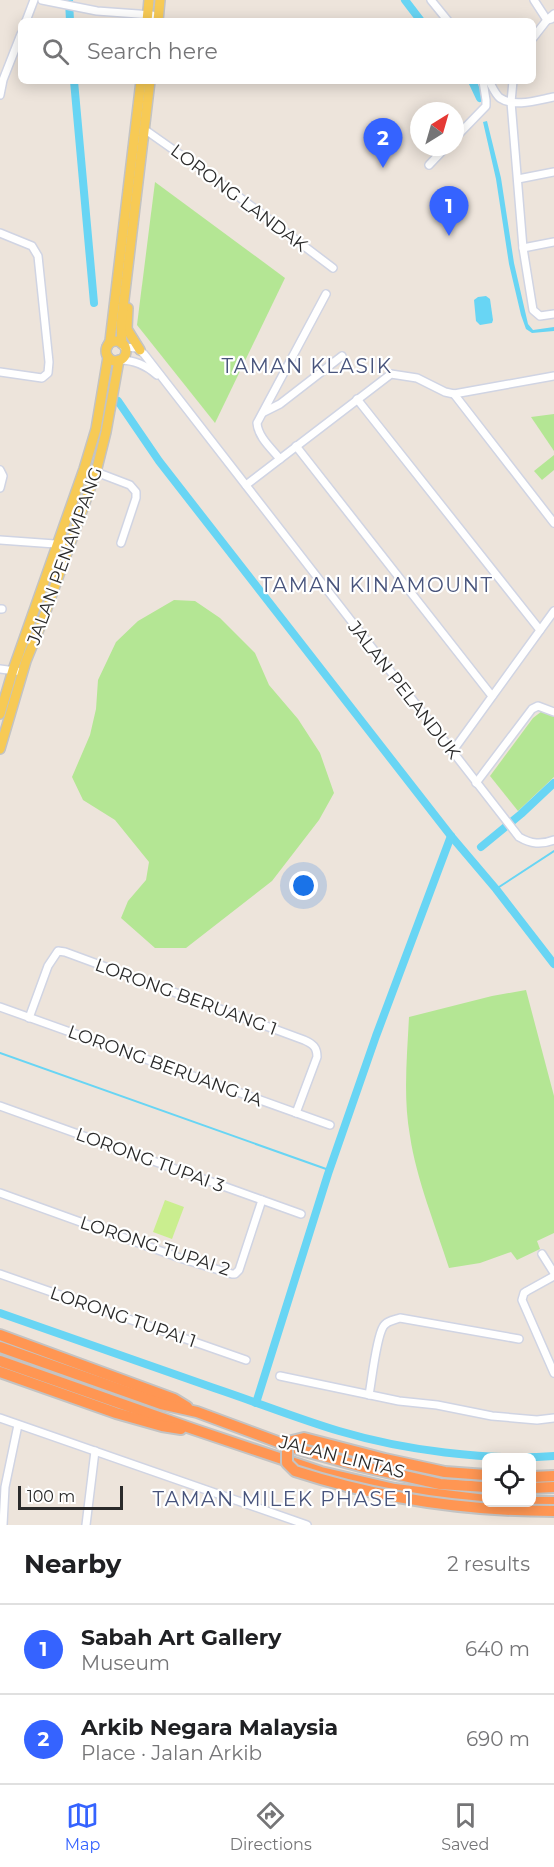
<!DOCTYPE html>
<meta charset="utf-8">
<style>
body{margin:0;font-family:Montserrat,sans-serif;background:#f6f6f6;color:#202124}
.controls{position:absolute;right:18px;bottom:18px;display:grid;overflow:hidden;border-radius:9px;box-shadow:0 3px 15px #0003}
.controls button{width:54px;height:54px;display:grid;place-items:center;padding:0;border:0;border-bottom:2px solid #e0e0e0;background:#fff;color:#202124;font:30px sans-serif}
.compass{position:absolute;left:410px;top:102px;width:54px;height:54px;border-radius:50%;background:#fff;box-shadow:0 3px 15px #0003;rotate:37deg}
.scale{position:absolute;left:18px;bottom:15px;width:105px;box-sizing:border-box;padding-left:6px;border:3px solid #2a2a2a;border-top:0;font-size:16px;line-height:21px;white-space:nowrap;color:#2a2a2a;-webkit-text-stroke:4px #fff;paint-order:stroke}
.you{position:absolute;left:304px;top:886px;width:21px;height:21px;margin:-15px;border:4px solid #fff;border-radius:50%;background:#1a73e8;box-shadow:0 0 0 9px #1a73e833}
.badge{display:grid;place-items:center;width:39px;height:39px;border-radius:50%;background:#3563ff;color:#fff;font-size:20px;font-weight:700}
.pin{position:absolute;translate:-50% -50px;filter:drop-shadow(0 2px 3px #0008)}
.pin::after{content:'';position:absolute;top:32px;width:21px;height:18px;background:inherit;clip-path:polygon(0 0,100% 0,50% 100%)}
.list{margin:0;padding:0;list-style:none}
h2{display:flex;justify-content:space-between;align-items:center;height:78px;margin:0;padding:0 24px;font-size:26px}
h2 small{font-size:20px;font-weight:400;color:#757577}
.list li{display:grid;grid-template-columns:39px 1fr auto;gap:18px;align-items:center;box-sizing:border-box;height:90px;padding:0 24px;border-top:2px solid #e0e0e0}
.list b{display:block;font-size:22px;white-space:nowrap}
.list p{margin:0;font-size:20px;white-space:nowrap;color:#757577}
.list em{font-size:20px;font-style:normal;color:#757577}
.icon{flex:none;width:33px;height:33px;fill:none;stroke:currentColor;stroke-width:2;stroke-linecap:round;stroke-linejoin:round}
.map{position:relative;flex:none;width:554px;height:1525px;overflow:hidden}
.search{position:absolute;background:#fff;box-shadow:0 3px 15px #0003;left:18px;right:18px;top:18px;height:66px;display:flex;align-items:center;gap:15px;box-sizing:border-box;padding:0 21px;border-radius:9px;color:#757577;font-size:22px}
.sheet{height:258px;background:#fff}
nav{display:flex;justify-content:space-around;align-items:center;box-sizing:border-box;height:84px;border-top:2px solid #e0e0e0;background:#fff;font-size:16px;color:#757577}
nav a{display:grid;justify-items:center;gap:3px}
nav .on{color:#3563ff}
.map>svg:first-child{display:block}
</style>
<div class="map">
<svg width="554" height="1525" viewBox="0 0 554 1525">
<rect width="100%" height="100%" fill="#ede4db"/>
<g fill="#b4e694">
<polygon points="155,182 285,278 215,423 137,325"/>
<polygon points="554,414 554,451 531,417"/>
<polygon points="554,455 554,470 542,480 534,471"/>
<polygon points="174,600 195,601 220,618 255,653 269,685 298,719 320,753 334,793 319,820 272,881 186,948 155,948 121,918 128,901 146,880 149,862 115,820 83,800 72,777 90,735 96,709 98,680 116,642 138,621"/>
<polygon points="546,708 554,711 554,777 518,811 490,776 533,718"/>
<path d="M526,990l28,106v137l-17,8 3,8 -23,11 -6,-8 -31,11 -31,5c-13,-41 -33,-90 -39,-132 -7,-39 -3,-79 -1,-119l83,-21z"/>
</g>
<polygon fill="#caee8f" points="165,1200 184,1207 172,1239 153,1232"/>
<g fill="#68d5f4">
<polygon points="487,121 501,178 514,263 528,324 533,330 554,327 554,331 532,333 526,329 521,315 509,264 496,179 483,122"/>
<polygon points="486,296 490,299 493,320 492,323 480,325 476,321 474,300 478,297"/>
</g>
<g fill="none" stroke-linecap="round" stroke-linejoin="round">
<g stroke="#68d5f4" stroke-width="2">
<polyline points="496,889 554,851"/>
<polyline points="0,1053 329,1170"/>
</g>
<g stroke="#68d5f4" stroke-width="8">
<polyline points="69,0 70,21"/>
<polyline points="405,0 421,21"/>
<polyline points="74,81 94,303"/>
<polyline points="472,81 480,98"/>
<polyline points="118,401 159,461 451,836 496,889 554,964"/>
<polyline points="481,847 521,814 554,783"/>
<path d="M0,1313c71,25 143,50 214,75 42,14 82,30 125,43 64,19 147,30 215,25"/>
<polyline points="256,1403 328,1174 376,1036 451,836"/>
</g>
<defs>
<g id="minor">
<polyline points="42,0 97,11 152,15"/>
<polyline points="431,0 448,21"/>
<polyline points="534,0 547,20 551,19"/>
<polyline points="26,21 34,0"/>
<polyline points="533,38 547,20 554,14"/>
<path d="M489,81c3,5 6,13 11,17 15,10 38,2 54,-1"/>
<polyline points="513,81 511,102 523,248 533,310 540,316 554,314"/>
<polyline points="0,95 3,80 21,34"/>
<polyline points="144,129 222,184 333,268"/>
<polyline points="455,138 486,106 486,100 483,81"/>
<polyline points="429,165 446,147"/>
<polyline points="518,179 554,172"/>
<polyline points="0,233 32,246 38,256 49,362 48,373 42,378 0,372"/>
<polyline points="523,248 554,242"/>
<path d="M124,347l13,1 7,6 375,483c12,7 22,8 35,3"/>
<path d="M120,360c14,0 26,5 37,15"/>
<polyline points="454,394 554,523"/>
<polyline points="357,399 540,630"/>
<polyline points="264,412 280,404 342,356"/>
<polyline points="296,446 492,696"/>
<path d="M280,459c-9,-11 -22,-22 -23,-36l69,-129"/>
<polyline points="0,470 3,476 0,488"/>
<polyline points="96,472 130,485 136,492 136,498 121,543"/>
<polyline points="246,485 391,374 417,378 445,392 454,394 554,376"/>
<polyline points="0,540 69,545"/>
<polyline points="0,609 2,609"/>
<polyline points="0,669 23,672"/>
<polyline points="452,752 554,611"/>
<polyline points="476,783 532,709 538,706 554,712"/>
<polyline points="0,1007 330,1125"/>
<path d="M29,1018l19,-52 10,-15 7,1 239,88c9,4 13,7 13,17l-21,56"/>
<polyline points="0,1106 301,1214"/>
<polyline points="0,1193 183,1259 232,1274 235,1274 239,1270 262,1200"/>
<polyline points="542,1254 554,1273"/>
<polyline points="0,1274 246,1360"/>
<polyline points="554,1276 527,1291 524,1293 522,1300 554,1373"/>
<polyline points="280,1376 399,1401 437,1405 492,1416 537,1420 554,1418"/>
<path d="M369,1395c3,-16 7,-56 14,-68 3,-6 11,-7 17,-9l119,21"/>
<polyline points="0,1418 307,1525"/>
<polyline points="3,1525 5,1487 18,1425"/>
<polyline points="86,1525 95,1451"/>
</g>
<g id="major">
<polyline points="147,21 149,0"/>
<polyline points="158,21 160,0"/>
<polyline points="128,308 127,329 140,350"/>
<circle cx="116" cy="351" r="10"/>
<polyline points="122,344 121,325 150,81"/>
<polyline points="107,347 110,341 141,81"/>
<polyline points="0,714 13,670 84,469 96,429 108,357"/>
<polyline points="0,749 26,661 42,622 96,472 106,432 119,360"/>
</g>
<g id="highway">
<polyline points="0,1335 174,1399 187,1407"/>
<polyline points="0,1347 161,1404 197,1412 294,1448 360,1466 440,1484 486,1487"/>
<polyline points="0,1361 193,1429 321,1472 395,1489 486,1500"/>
<polyline points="0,1372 116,1413 162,1426 181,1429"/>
<polyline points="532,1477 554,1476"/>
<polyline points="532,1488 554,1487"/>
<polyline points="532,1502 554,1502"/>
</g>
</defs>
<use href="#minor" stroke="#d0d4e3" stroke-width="10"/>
<use href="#major" stroke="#c3c3c3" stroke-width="12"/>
<use href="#highway" stroke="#c3c3c3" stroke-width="14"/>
<use href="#minor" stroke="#fff" stroke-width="7"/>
<use href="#major" stroke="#f7ca55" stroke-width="9"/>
<use href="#highway" stroke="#ff9653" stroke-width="10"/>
<defs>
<path id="highway-bridge" d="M486,1475l-41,-3 -60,-13 -81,-21 -12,3 -5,6v16l8,8c86,28 169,40 259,40"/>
</defs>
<use href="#highway-bridge" stroke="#c3c3c3" stroke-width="14" stroke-linecap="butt"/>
<use href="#highway-bridge" stroke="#ff9653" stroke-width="10"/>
</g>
<g text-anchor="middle" stroke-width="4.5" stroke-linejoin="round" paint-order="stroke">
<g font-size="18" fill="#2a2a2a" stroke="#fff">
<text transform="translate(239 198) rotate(37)" y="6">LORONG LANDAK</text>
<text transform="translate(65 556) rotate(-70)" y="6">JALAN PENAMPANG</text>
<text transform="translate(404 690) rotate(52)" y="6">JALAN PELANDUK</text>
<text transform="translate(186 997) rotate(20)" y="6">LORONG BERUANG 1</text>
<text transform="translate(165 1066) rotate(20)" y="6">LORONG BERUANG 1A</text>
<text transform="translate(150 1160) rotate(20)" y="6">LORONG TUPAI 3</text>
<text transform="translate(155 1246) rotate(18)" y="6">LORONG TUPAI 2</text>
<text transform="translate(123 1317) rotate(19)" y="6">LORONG TUPAI 1</text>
<text transform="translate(342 1457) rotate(14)" y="6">JALAN LINTAS</text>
</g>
<g font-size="20" letter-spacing="1.5" fill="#48547c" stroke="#fff">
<text x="307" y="373">TAMAN KLASIK</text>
<text x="377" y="592">TAMAN KINAMOUNT</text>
<text x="283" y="1506">TAMAN MILEK PHASE 1</text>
</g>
</g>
</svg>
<div class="controls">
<button><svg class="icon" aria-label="locate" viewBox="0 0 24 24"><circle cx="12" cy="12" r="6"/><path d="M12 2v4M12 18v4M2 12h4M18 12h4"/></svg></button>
</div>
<svg class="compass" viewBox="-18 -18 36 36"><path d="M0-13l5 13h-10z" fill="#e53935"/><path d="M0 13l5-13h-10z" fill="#757577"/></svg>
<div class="scale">100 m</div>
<div class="you"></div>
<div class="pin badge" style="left:449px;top:236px">1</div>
<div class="pin badge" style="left:383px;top:168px">2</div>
<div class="search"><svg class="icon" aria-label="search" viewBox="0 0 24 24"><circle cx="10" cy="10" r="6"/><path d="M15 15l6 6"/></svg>Search here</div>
</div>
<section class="sheet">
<h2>Nearby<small>2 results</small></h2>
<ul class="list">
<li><span class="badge">1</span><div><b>Sabah Art Gallery</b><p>Museum</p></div><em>640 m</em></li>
<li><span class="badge">2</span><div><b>Arkib Negara Malaysia</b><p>Place · Jalan Arkib</p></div><em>690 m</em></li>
</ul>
</section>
<nav>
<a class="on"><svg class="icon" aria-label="map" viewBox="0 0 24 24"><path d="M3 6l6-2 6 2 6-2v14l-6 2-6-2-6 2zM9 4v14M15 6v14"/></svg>Map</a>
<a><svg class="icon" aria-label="directions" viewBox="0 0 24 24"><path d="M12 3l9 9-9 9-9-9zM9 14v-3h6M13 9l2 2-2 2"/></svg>Directions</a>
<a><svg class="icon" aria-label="saved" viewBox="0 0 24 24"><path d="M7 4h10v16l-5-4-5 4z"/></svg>Saved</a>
</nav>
